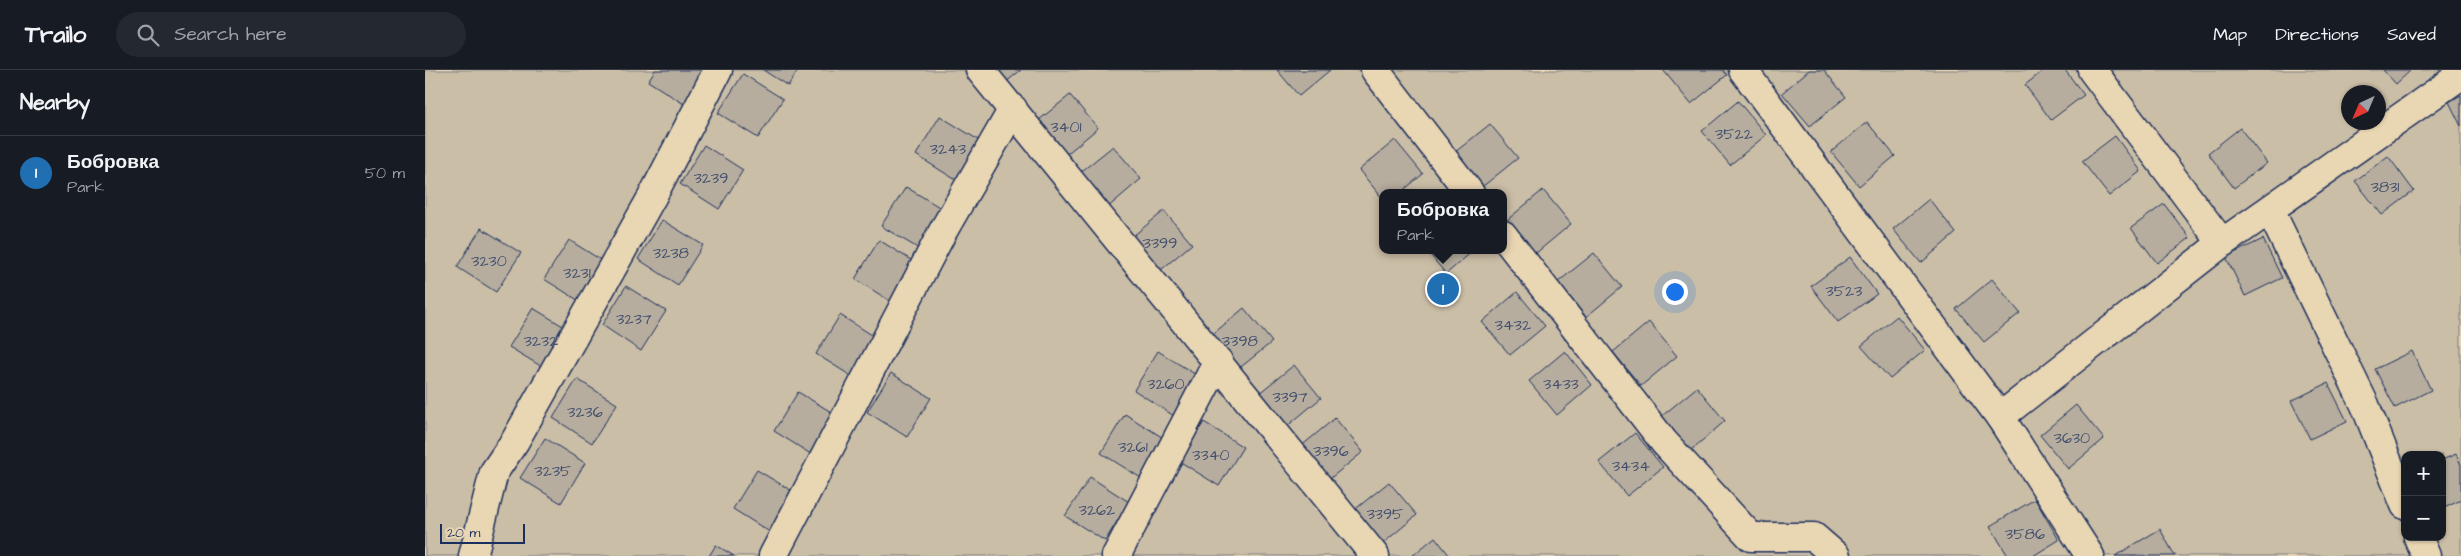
<!DOCTYPE html>
<meta charset="utf-8">
<style>
body{margin:0;font-family:"Architects Daughter",sans-serif;background:#242831;color:#f1f3f6}
.controls{position:absolute;right:15px;bottom:15px;display:grid;overflow:hidden;border-radius:10px;box-shadow:0 1px 4px #0004}
.controls button{width:45px;height:45px;display:grid;place-items:center;padding:0;border:0;border-bottom:1px solid #363941;background:#171b24;color:#f1f3f6;font:25px sans-serif}
.compass{position:absolute;left:1916px;top:15px;width:45px;height:45px;border-radius:50%;background:#171b24;box-shadow:0 1px 4px #0004;rotate:224deg}
.scale{position:absolute;left:15px;bottom:12px;width:85px;box-sizing:border-box;padding-left:5px;border:2px solid #1b2f5e;border-top:0;font-size:14px;line-height:18px;white-space:nowrap;color:#1b2f5e;-webkit-text-stroke:4px #e9d6b3;paint-order:stroke}
.you{position:absolute;left:1249px;top:221px;width:18px;height:18px;margin:-12px;border:4px solid #fff;border-radius:50%;background:#1a73e8;box-shadow:0 0 0 8px #1a73e833}
.badge{display:grid;place-items:center;width:32px;height:32px;border-radius:50%;background:#1f6fb2;color:#fff;font-size:16px;font-weight:700}
.pin{position:absolute;translate:-50% -50%;border:2px solid #fff;box-shadow:0 1px 5px #0006}
.popup{position:absolute;left:954px;top:119px;width:128px;height:65px;box-sizing:border-box;display:grid;place-content:center;border-radius:10px;background:#171b24;filter:drop-shadow(0 1px 4px #0005);font-size:16px;white-space:nowrap;color:#9ea1a6}
.popup b{font-size:19px;color:#f1f3f6}
.popup::after{content:'';position:absolute;left:50%;top:100%;margin-left:-10px;border:10px solid transparent;border-top-color:#171b24}
.list{margin:0;padding:0;list-style:none}
h2{display:flex;justify-content:space-between;align-items:center;height:65px;margin:0;padding:0 20px;font-size:21px}
h2 small{font-size:16px;font-weight:400;color:#9ea1a6}
.list li{display:grid;grid-template-columns:32px 1fr auto;gap:15px;align-items:center;box-sizing:border-box;height:75px;padding:0 20px;border-top:1px solid #363941}
.list b{display:block;font-size:19px;white-space:nowrap}
.list p{margin:0;font-size:16px;white-space:nowrap;color:#9ea1a6}
.list em{font-size:16px;font-style:normal;color:#9ea1a6}
.icon{flex:none;width:28px;height:28px;fill:none;stroke:currentColor;stroke-width:2;stroke-linecap:round;stroke-linejoin:round}
.map{position:relative;flex:none;width:2036px;height:486px;overflow:hidden}
header{display:flex;align-items:center;gap:30px;box-sizing:border-box;height:70px;padding:0 25px;background:#171b24;border-bottom:1px solid #363941}
header strong{font-size:24px}
nav{display:flex;gap:28px;margin-inline-start:auto;font-size:18px}
.search{width:350px;height:45px;background:#242831;display:flex;align-items:center;gap:12px;box-sizing:border-box;padding:0 18px;border-radius:28px;color:#9ea1a6;font-size:19px}
main{display:flex}
aside{flex:1;background:#171b24}
.map>svg:first-child{display:block}
</style>
<header>
<strong>Trailo</strong>
<div class="search"><svg class="icon" aria-label="search" viewBox="0 0 24 24"><circle cx="10" cy="10" r="6"/><path d="M15 15l6 6"/></svg>Search here</div>
<nav><a>Map</a><a>Directions</a><a>Saved</a></nav>
</header>
<main>
<aside>
<h2>Nearby<small></small></h2>
<ul class="list">
<li><span class="badge">1</span><div><b>Бобровка</b><p>Park</p></div><em>50 m</em></li>
</ul>
</aside>
<div class="map">
<svg width="2036" height="486" viewBox="0 0 2036 486">
<rect width="100%" height="100%" fill="#e9d6b3"/>
<filter id="ink" filterUnits="userSpaceOnUse"><feTurbulence type="fractalNoise" baseFrequency=".02" numOctaves="2"/><feDisplacementMap in="SourceGraphic" scale="10" xChannelSelector="R" yChannelSelector="G"/><feConvolveMatrix kernelMatrix="1 2 1 2 8 2 1 2 1" color-interpolation-filters="sRGB"/></filter>
<g filter="url(#ink)">
<path fill="#cbbea7" stroke="#737682" fill-rule="evenodd" d="M0,0h2036v486h-2036zM1924,22h30v30h-30zM958,123h120v57h-120zM1980,385h37v82h-37z"/>
<g fill="#b6ad9e" stroke="#1b2f5e">
<polygon points="230,0 285,0 262,36 223,11"/>
<polygon points="338,0 373,0 363,16"/>
<polygon points="569,0 596,0 580,13"/>
<polygon points="852,0 905,0 874,26"/>
<polygon points="1238,0 1298,0 1302,5 1266,34"/>
<polygon points="1384,0 1399,0 1421,27 1385,56 1357,23"/>
<polygon points="1619,0 1640,0 1659,25 1626,50 1600,15"/>
<polygon points="1958,0 1986,0 1971,14"/>
<polygon points="318,4 358,29 333,68 293,43"/>
<polygon points="645,25 673,58 637,88 609,54"/>
<polygon points="2036,25 2036,56 2024,32"/>
<polygon points="1313,31 1341,65 1305,95 1277,61"/>
<polygon points="515,46 555,71 531,110 491,85"/>
<polygon points="1442,52 1470,86 1434,116 1406,82"/>
<polygon points="1065,54 1093,88 1057,117 1029,83"/>
<polygon points="1815,58 1842,93 1809,118 1783,83"/>
<polygon points="1690,66 1716,101 1684,126 1657,91"/>
<polygon points="970,70 998,104 975,123 958,123 958,129 934,100"/>
<polygon points="279,75 318,100 294,139 255,114"/>
<polygon points="688,76 716,109 681,139 652,105"/>
<polygon points="1963,86 1989,121 1957,145 1930,111"/>
<polygon points="481,117 521,141 496,180 456,156"/>
<polygon points="1118,120 1146,154 1110,184 1082,150"/>
<polygon points="1504,129 1531,163 1496,193 1468,159"/>
<polygon points="1739,134 1765,168 1732,193 1706,158"/>
<polygon points="739,141 767,174 731,204 703,170"/>
<polygon points="237,150 278,175 253,215 213,189"/>
<polygon points="56,158 96,183 71,222 32,197"/>
<polygon points="1838,169 1857,208 1820,226 1801,187"/>
<polygon points="144,170 184,195 159,234 119,209"/>
<polygon points="454,170 494,195 470,234 430,209"/>
<polygon points="1001,180 1049,180 1021,204"/>
<polygon points="1169,183 1197,217 1161,247 1133,212"/>
<polygon points="1425,187 1452,224 1413,252 1386,216"/>
<polygon points="1567,209 1595,243 1559,272 1531,239"/>
<polygon points="201,216 241,241 216,281 177,255"/>
<polygon points="1092,222 1120,256 1085,285 1057,252"/>
<polygon points="108,238 148,262 124,301 84,277"/>
<polygon points="819,238 847,272 811,301 783,268"/>
<polygon points="415,245 455,270 431,309 391,284"/>
<polygon points="1472,246 1500,280 1465,309 1436,276"/>
<polygon points="1224,252 1252,286 1216,316 1188,282"/>
<polygon points="733,281 773,306 749,346 709,320"/>
<polygon points="1140,281 1167,315 1132,345 1104,311"/>
<polygon points="1987,281 2006,320 1970,338 1950,299"/>
<polygon points="869,295 896,328 860,358 833,324"/>
<polygon points="466,303 506,328 482,367 442,342"/>
<polygon points="152,309 192,334 167,373 128,348"/>
<polygon points="1903,313 1922,351 1885,369 1866,331"/>
<polygon points="1272,317 1300,351 1265,381 1237,346"/>
<polygon points="373,322 413,346 389,386 349,361"/>
<polygon points="1651,335 1679,369 1643,399 1615,365"/>
<polygon points="700,344 740,369 716,408 676,383"/>
<polygon points="910,348 938,382 902,411 874,378"/>
<polygon points="779,352 818,377 794,416 754,391"/>
<polygon points="1210,363 1238,397 1202,426 1174,392"/>
<polygon points="120,368 160,393 136,433 95,408"/>
<polygon points="2031,384 2036,395 2036,430 2017,439 2017,390"/>
<polygon points="332,400 372,424 348,464 308,439"/>
<polygon points="665,407 704,432 680,471 640,446"/>
<polygon points="964,412 992,445 956,475 928,441"/>
<polygon points="1610,429 1634,470 1608,486 1583,486 1565,456"/>
<polygon points="1735,459 1750,486 1690,486"/>
<polygon points="1010,467 1025,486 987,486"/>
<polygon points="291,475 309,486 284,486"/>
</g>
<g fill="none" stroke-linecap="round" stroke-linejoin="round">
<defs>
<g id="minor">
<polyline points="555,0 950,486"/>
<polyline points="950,0 1045,123"/>
<polyline points="1318,0 1575,347 1665,486"/>
<polyline points="1667,0 1797,173"/>
<polyline points="1845,140 1940,335 1980,435"/>
<polyline points="1078,165 1239,372 1326,467 1389,467 1411,486"/>
<polyline points="1575,347 1797,173 2036,5"/>
<polyline points="1993,467 2001,486"/>
<polyline points="48,486 69,402 90,371 227,127 293,0"/>
<polyline points="348,486 518,161 588,39"/>
<polyline points="691,486 793,291"/>
</g>
</defs>
<use href="#minor" stroke="#1b2f5e" stroke-width="31"/>
<use href="#minor" stroke="#e9d6b3" stroke-width="28"/>
</g>
</g>
<g text-anchor="middle" stroke-width="4" stroke-linejoin="round" paint-order="stroke">
<g font-size="16" fill="#424e6e">
<text x="641" y="62">3401</text>
<text x="1309" y="69">3522</text>
<text x="523" y="84">3243</text>
<text x="286" y="113">3239</text>
<text x="1960" y="122">3831</text>
<text x="735" y="178">3399</text>
<text x="246" y="188">3238</text>
<text x="64" y="196">3230</text>
<text x="152" y="208">3231</text>
<text x="1419" y="226">3523</text>
<text x="209" y="254">3237</text>
<text x="1088" y="260">3432</text>
<text x="116" y="276">3232</text>
<text x="815" y="276">3398</text>
<text x="741" y="319">3260</text>
<text x="1136" y="319">3433</text>
<text x="865" y="332">3397</text>
<text x="160" y="347">3236</text>
<text x="1647" y="373">3630</text>
<text x="708" y="382">3261</text>
<text x="906" y="386">3396</text>
<text x="786" y="390">3340</text>
<text x="1206" y="401">3434</text>
<text x="128" y="406">3235</text>
<text x="672" y="445">3262</text>
<text x="960" y="449">3395</text>
<text x="1600" y="469">3586</text>
</g>
</g>
</svg>
<div class="controls">
<button>+</button>
<button>−</button>
</div>
<svg class="compass" viewBox="-18 -18 36 36"><path d="M0-13l5 13h-10z" fill="#e53935"/><path d="M0 13l5-13h-10z" fill="#9ea1a6"/></svg>
<div class="scale">20 m</div>
<div class="you"></div>
<div class="pin badge" style="left:1018px;top:219px">1</div>
<div class="popup"><b>Бобровка</b>Park</div>
</div>
</main>
